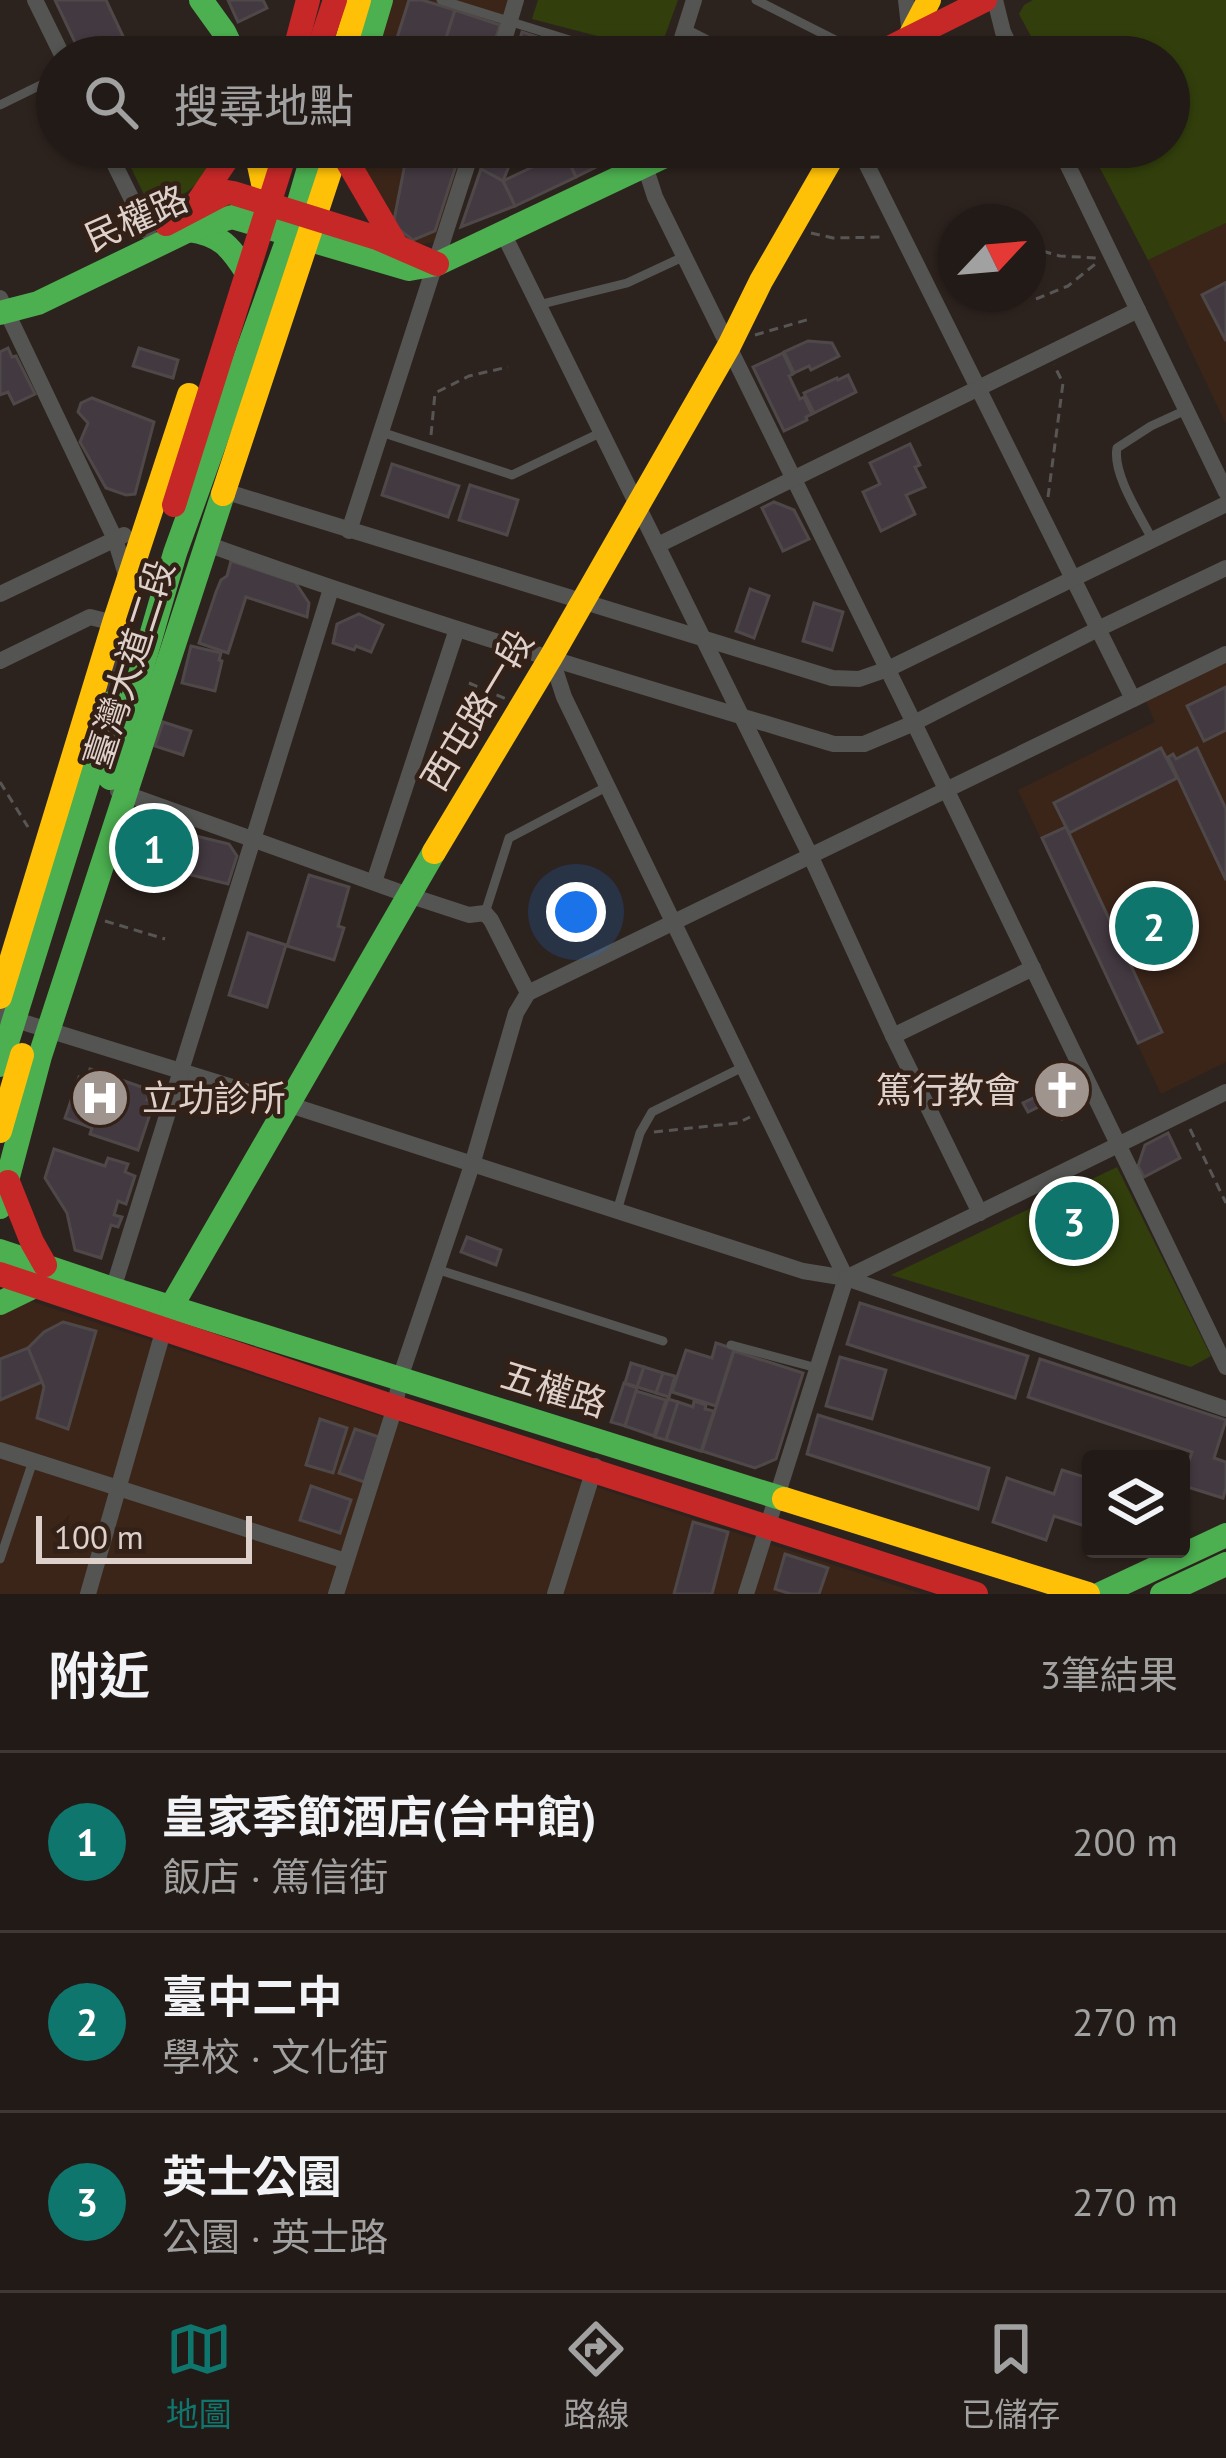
<!DOCTYPE html>
<html lang="zh-TW">
<meta charset="utf-8">
<style>
body{margin:0;font-family:"PT Sans","Noto Sans TC",sans-serif;background:#2a231f;color:#f1f3f6}
.controls{position:absolute;right:36px;bottom:36px;display:grid;overflow:hidden;border-radius:12px;box-shadow:0 3px 9px #0004}
.controls button{width:108px;height:108px;display:grid;place-items:center;padding:0;border:0;border-bottom:3px solid #3f3835;background:#221a16;color:#f1f3f6;font:60px sans-serif}
.compass{position:absolute;left:938px;top:204px;width:108px;height:108px;border-radius:50%;background:#221a16;box-shadow:0 3px 9px #0004;rotate:64deg}
.scale{position:absolute;left:36px;bottom:30px;width:216px;box-sizing:border-box;padding-left:12px;border:6px solid #ded1cb;border-top:0;font-size:33px;line-height:42px;white-space:nowrap;color:#ded1cb;-webkit-text-stroke:9px #332118;paint-order:stroke}
.you{position:absolute;left:576px;top:912px;width:42px;height:42px;margin:-30px;border:9px solid #fff;border-radius:50%;background:#1a73e8;box-shadow:0 0 0 18px #1a73e833}
.badge{display:grid;place-items:center;width:78px;height:78px;border-radius:50%;background:#0f766e;color:#fff;font-size:39px;font-weight:700}
.pin{position:absolute;translate:-50% -50%;border:6px solid #fff;box-shadow:0 3px 12px #0006}
.list{margin:0;padding:0;list-style:none}
h2{display:flex;justify-content:space-between;align-items:center;height:156px;margin:0;padding:0 48px;font-size:51px}
h2 small{font-size:39px;font-weight:400;color:#a2a1a1}
.list li{display:grid;grid-template-columns:78px 1fr auto;gap:36px;align-items:center;box-sizing:border-box;height:180px;padding:0 48px;border-top:3px solid #3f3835}
.list b{display:block;font-size:45px;white-space:nowrap}
.list p{margin:0;font-size:39px;white-space:nowrap;color:#a2a1a1}
.list em{font-size:39px;font-style:normal;color:#a2a1a1}
.icon{flex:none;width:66px;height:66px;fill:none;stroke:currentColor;stroke-width:2;stroke-linecap:round;stroke-linejoin:round}
.map{position:relative;flex:none;width:1226px;height:1594px;overflow:hidden}
.search{position:absolute;background:#221a16;box-shadow:0 3px 9px #0004;left:36px;right:36px;top:36px;height:132px;display:flex;align-items:center;gap:30px;box-sizing:border-box;padding:0 42px;border-radius:66px;color:#a2a1a1;font-size:45px}
.sheet{height:696px;background:#221a16}
nav{display:flex;justify-content:space-around;align-items:center;box-sizing:border-box;height:168px;border-top:3px solid #3f3835;background:#221a16;font-size:33px;color:#a2a1a1}
nav a{display:grid;justify-items:center;gap:6px}
nav .on{color:#0f766e}
.map>svg:first-child{display:block}
</style>
<div class="map">
<svg width="1226" height="1594" viewBox="0 0 1226 1594">
<rect width="100%" height="100%" fill="#2d231e"/>
<g fill="#3b2519">
<polygon points="391,0 511,0 494,57 373,57"/>
<polygon points="355,147 465,147 434,242 415,246 400,236 361,170"/>
<polygon points="1226,223 1226,424 1148,260"/>
<polygon points="1226,663 1226,1062 1161,1094 1018,790 1155,722 1145,699"/>
<polygon points="0,1291 922,1594 0,1594"/>
</g>
<g fill="#323f0c">
<polygon points="538,0 678,0 659,52 532,19"/>
<polygon points="1033,0 1226,0 1226,223 1148,260 1089,147 1169,147 1169,57 1042,57 1019,14 1024,5"/>
<path d="M121,147h99l-1,5c-21,33 -30,46 -69,55z"/>
<polygon points="1117,1167 1211,1356 1191,1367 891,1275"/>
</g>
<g fill="#433941" stroke="#4f4849" stroke-width="3">
<polygon points="55,0 106,0 129,49 112,57 82,57"/>
<polygon points="228,0 263,0 267,8 238,22"/>
<polygon points="409,0 422,0 455,10 440,57 391,57"/>
<polygon points="455,10 500,25 490,57 440,57"/>
<polygon points="522,32 564,46 560,57 515,57"/>
<polygon points="159,42 193,54 194,57 130,57"/>
<polygon points="402,147 462,147 435,231 413,240 393,225 404,169"/>
<polygon points="487,147 513,156 503,181 481,169"/>
<polygon points="562,147 588,147 596,167 576,177"/>
<polygon points="593,147 633,147 601,165"/>
<polygon points="564,152 576,177 515,206 503,181"/>
<polygon points="481,169 503,181 515,206 461,227"/>
<polygon points="1225,283 1226,286 1226,341 1202,295"/>
<polygon points="808,341 832,343 839,356 811,370 809,366 794,373 784,352"/>
<polygon points="8,348 12,357 16,356 35,394 14,404 8,392 0,395 0,352"/>
<polygon points="139,348 178,360 173,378 133,366"/>
<polygon points="783,353 793,374 789,376 800,399 804,397 812,414 806,417 807,420 784,431 753,367"/>
<polygon points="848,375 856,392 814,413 804,393 837,378 838,380"/>
<polygon points="92,398 154,422 135,494 126,495 106,488 80,442 88,423 78,412 81,403"/>
<polygon points="910,444 920,465 915,467 925,487 906,495 915,514 881,531 863,492 880,484 870,463"/>
<polygon points="392,464 459,486 448,517 382,495"/>
<polygon points="470,485 518,500 507,535 459,520"/>
<polygon points="774,502 794,510 809,539 783,551 762,508"/>
<polygon points="231,561 295,582 309,603 307,617 246,597 228,653 199,643 216,592 221,580 227,576"/>
<polygon points="750,589 769,596 754,638 736,631"/>
<polygon points="814,603 843,612 832,650 803,641"/>
<polygon points="359,614 383,625 371,652 356,646 354,650 333,643 337,624"/>
<polygon points="115,629 132,635 90,766"/>
<polygon points="191,646 221,653 219,660 222,661 215,691 182,683"/>
<polygon points="1226,687 1226,730 1204,741 1187,706"/>
<polygon points="163,722 191,731 183,755 155,746"/>
<polygon points="1161,748 1177,778 1069,833 1054,803"/>
<polygon points="1197,748 1226,809 1226,880 1168,757 1173,754 1176,759"/>
<polygon points="167,824 187,838 180,866 158,859 150,882 117,871 127,834 141,826"/>
<polygon points="1066,827 1162,1032 1138,1043 1042,838"/>
<polygon points="196,836 229,844 237,856 228,884 187,874"/>
<polygon points="309,875 349,887 338,926 344,928 334,960 287,946"/>
<polygon points="248,933 286,945 267,1007 229,995"/>
<polygon points="90,1069 150,1090 147,1100 154,1102 138,1150 90,1134 92,1128 65,1118 79,1077 86,1080"/>
<polygon points="1069,1081 1083,1108 1062,1119 1053,1100 1028,1112 1023,1103"/>
<polygon points="1168,1133 1180,1158 1144,1177 1138,1166 1145,1145"/>
<polygon points="54,1149 105,1166 108,1158 128,1164 125,1172 135,1176 126,1204 118,1201 114,1215 122,1217 118,1227 111,1225 101,1258 75,1250 67,1213 45,1178"/>
<polygon points="467,1237 501,1250 496,1265 461,1252"/>
<polygon points="860,1303 1028,1356 1015,1398 847,1344"/>
<polygon points="63,1322 96,1331 68,1429 37,1418 44,1387 28,1348 44,1332"/>
<polygon points="716,1343 734,1349 716,1406 672,1392 686,1350 712,1358"/>
<polygon points="28,1348 42,1382 0,1400 0,1359"/>
<polygon points="734,1351 803,1373 776,1459 755,1468 702,1451"/>
<polygon points="840,1357 886,1370 872,1419 826,1406"/>
<polygon points="1040,1359 1226,1420 1214,1458 1226,1462 1226,1488 1223,1498 1181,1485 1192,1452 1028,1397"/>
<polygon points="631,1363 644,1367 637,1387 625,1383"/>
<polygon points="644,1367 663,1373 656,1393 637,1387"/>
<polygon points="663,1373 675,1376 669,1397 656,1393"/>
<polygon points="624,1383 637,1388 625,1426 611,1422"/>
<polygon points="636,1391 666,1400 654,1436 625,1426"/>
<polygon points="668,1399 678,1402 666,1440 655,1437"/>
<polygon points="694,1401 706,1405 705,1409 714,1411 701,1451 666,1440 678,1402 693,1407"/>
<polygon points="818,1415 989,1468 978,1509 807,1454"/>
<polygon points="320,1419 347,1428 333,1473 306,1465"/>
<polygon points="355,1429 382,1438 367,1483 339,1473"/>
<polygon points="1062,1470 1091,1479 1091,1528 1054,1516 1046,1540 993,1522 1007,1478 1054,1494"/>
<polygon points="311,1486 351,1500 340,1533 300,1520"/>
<polygon points="693,1522 728,1532 712,1594 674,1594"/>
<polygon points="785,1554 828,1568 819,1594 791,1594 775,1589"/>
</g>
<g fill="none" stroke-linecap="round" stroke-linejoin="round">
<g stroke="#585654" stroke-width="3" stroke-dasharray="9 6" stroke-linecap="butt">
<polyline points="811,233 833,238 885,237"/>
<polyline points="1028,247 1060,256 1097,258"/>
<polyline points="1036,299 1068,286 1099,261"/>
<polyline points="755,335 810,319"/>
<polyline points="431,435 435,393 469,376 508,367"/>
<polyline points="1048,497 1063,383 1054,365"/>
<polyline points="469,683 506,699"/>
<polyline points="0,782 28,827"/>
<polyline points="105,921 165,939"/>
<polyline points="1190,1129 1226,1203"/>
<polyline points="654,1132 738,1123 750,1117"/>
</g>
<g stroke="#545452" stroke-width="9">
<polyline points="441,0 624,57"/>
<polyline points="756,0 869,57"/>
<polyline points="686,29 741,57"/>
<polyline points="915,39 924,44 930,57"/>
<polyline points="0,105 57,77"/>
<polyline points="807,147 826,158"/>
<polyline points="972,147 979,161"/>
<polyline points="538,305 627,283 683,257"/>
<polyline points="381,432 512,475 602,432"/>
<path d="M1153,541c-12,-24 -41,-67 -36,-93l34,-22 35,-16"/>
<polyline points="485,913 509,838 608,786"/>
<polyline points="617,1211 640,1133 652,1112 743,1067"/>
<polyline points="436,1269 663,1341"/>
<polyline points="731,1345 817,1368"/>
<polyline points="0,1559 33,1461"/>
</g>
<g stroke="#545452" stroke-width="16">
<polyline points="35,0 63,57"/>
<polyline points="906,0 910,35"/>
<polyline points="995,0 1003,32 1015,57"/>
<polyline points="499,57 516,0"/>
<polyline points="676,57 694,0"/>
<polyline points="106,147 148,232"/>
<polyline points="650,147 645,166 655,197 914,723 1226,1367"/>
<polyline points="858,147 1133,699"/>
<polyline points="1059,147 1226,492"/>
<polyline points="504,235 811,857 893,1036 980,1213"/>
<polyline points="0,298 115,539 126,575"/>
<polyline points="224,491 832,678 859,679 888,669 1226,504"/>
<polyline points="349,531 473,147"/>
<path d="M207,544c206,75 417,137 627,200h30l50,-21 184,-94 128,-61"/>
<polyline points="658,545 1138,310"/>
<polyline points="0,594 124,535"/>
<polyline points="551,657 564,697 846,1278"/>
<polyline points="0,661 90,617 114,623"/>
<polyline points="118,791 408,895 469,915 485,913 491,920 528,993"/>
<polyline points="374,882 457,629"/>
<polyline points="0,1015 287,1104 803,1271 846,1278 1226,1409"/>
<polyline points="893,1036 1033,968"/>
<polyline points="113,1289 331,589"/>
<polyline points="0,1450 346,1561"/>
<polyline points="88,1594 165,1325"/>
<polyline points="336,1594 395,1407 400,1378 472,1165 516,1013 528,993 1226,654"/>
<polyline points="555,1594 595,1466"/>
<polyline points="746,1594 846,1278 1226,1092"/>
</g>
<g stroke="#4caf50" stroke-width="24">
<polyline points="201,0 224,32 236,57"/>
<polyline points="364,57 381,0"/>
<path d="M189,230c31,4 42,17 58,43"/>
<polyline points="0,313 38,303 189,230 232,217 409,269 437,264 684,147"/>
<polyline points="110,778 175,553 290,233 315,147"/>
<polyline points="0,1065 113,702"/>
<polyline points="0,1207 40,1056 223,494"/>
<polyline points="0,1251 113,1289 784,1499"/>
<polyline points="0,1303 37,1285"/>
<polyline points="171,1307 434,852"/>
<polyline points="1100,1594 1226,1535"/>
<polyline points="1162,1594 1226,1564"/>
</g>
<g stroke="#ffc107" stroke-width="24">
<polyline points="910,36 929,0"/>
<polyline points="342,57 359,0"/>
<polyline points="255,147 268,206"/>
<polyline points="223,494 338,147"/>
<polyline points="434,852 551,657 729,346 761,281 838,147"/>
<polyline points="0,997 114,623 189,395"/>
<polyline points="0,1131 22,1055"/>
<polyline points="784,1499 1088,1594"/>
</g>
<g stroke="#c62828" stroke-width="24">
<polyline points="293,57 308,0"/>
<polyline points="316,57 335,0"/>
<polyline points="871,57 985,0"/>
<polyline points="339,147 395,243"/>
<polyline points="196,205 235,147"/>
<polyline points="166,224 227,192 233,193 377,238 437,264"/>
<polyline points="174,505 287,147"/>
<polyline points="8,1182 32,1242 45,1265"/>
<polyline points="0,1274 395,1407 976,1594"/>
</g>
</g>
<defs>
<symbol id="church-disc" viewBox="-11 -11 22 22"><circle r="9.5" fill="#a0948e" stroke="#332118"/><path d="M-1.2-6h2.4v3.5h3.3v2.4h-3.3V6h-2.4V-.1h-3.3v-2.4h3.3Z" fill="#fff"/></symbol>
<symbol id="hospital-disc" viewBox="-11 -11 22 22"><circle r="9.5" fill="#a0948e" stroke="#332118"/><path d="M-5-5h3v3.5h4V-5h3V5h-3V1.5h-4V5h-3Z" fill="#fff"/></symbol>
</defs>
<g fill-rule="evenodd">
<use href="#church-disc" x="1029" y="1057" width="66" height="66"/>
<use href="#hospital-disc" x="67" y="1065" width="66" height="66"/>
</g>
<g text-anchor="middle" stroke-width="9" stroke-linejoin="round" paint-order="stroke">
<g font-size="36" fill="#ded1cb" stroke="#332118">
<text transform="translate(136 218) rotate(-24)" y="13">民權路</text>
<text transform="translate(129 664) rotate(-72)" y="13">臺灣大道二段</text>
<text transform="translate(477 710) rotate(-59)" y="13">西屯路一段</text>
<text transform="translate(554 1389) rotate(17)" y="13">五權路</text>
</g>
<g font-size="36" fill="#ded1cb" stroke="#332118" text-anchor="end">
<text x="1020" y="1103">篤行教會</text>
<text x="142" y="1111" text-anchor="start">立功診所</text>
</g>
</g>
</svg>
<div class="controls">
<button><svg class="icon" aria-label="layers" viewBox="0 0 24 24"><path d="M12 4l9 5-9 5-9-5zM3 14l9 5 9-5"/></svg></button>
</div>
<svg class="compass" viewBox="-18 -18 36 36"><path d="M0-13l5 13h-10z" fill="#e53935"/><path d="M0 13l5-13h-10z" fill="#a2a1a1"/></svg>
<div class="scale">100 m</div>
<div class="you"></div>
<div class="pin badge" style="left:154px;top:848px">1</div>
<div class="pin badge" style="left:1154px;top:926px">2</div>
<div class="pin badge" style="left:1074px;top:1221px">3</div>
<div class="search"><svg class="icon" aria-label="search" viewBox="0 0 24 24"><circle cx="10" cy="10" r="6"/><path d="M15 15l6 6"/></svg>搜尋地點</div>
</div>
<section class="sheet">
<h2>附近<small>3筆結果</small></h2>
<ul class="list">
<li><span class="badge">1</span><div><b>皇家季節酒店(台中館)</b><p>飯店 · 篤信街</p></div><em>200 m</em></li>
<li><span class="badge">2</span><div><b>臺中二中</b><p>學校 · 文化街</p></div><em>270 m</em></li>
<li><span class="badge">3</span><div><b>英士公園</b><p>公園 · 英士路</p></div><em>270 m</em></li>
</ul>
</section>
<nav>
<a class="on"><svg class="icon" aria-label="map" viewBox="0 0 24 24"><path d="M3 6l6-2 6 2 6-2v14l-6 2-6-2-6 2zM9 4v14M15 6v14"/></svg>地圖</a>
<a><svg class="icon" aria-label="directions" viewBox="0 0 24 24"><path d="M12 3l9 9-9 9-9-9zM9 14v-3h6M13 9l2 2-2 2"/></svg>路線</a>
<a><svg class="icon" aria-label="saved" viewBox="0 0 24 24"><path d="M7 4h10v16l-5-4-5 4z"/></svg>已儲存</a>
</nav>
